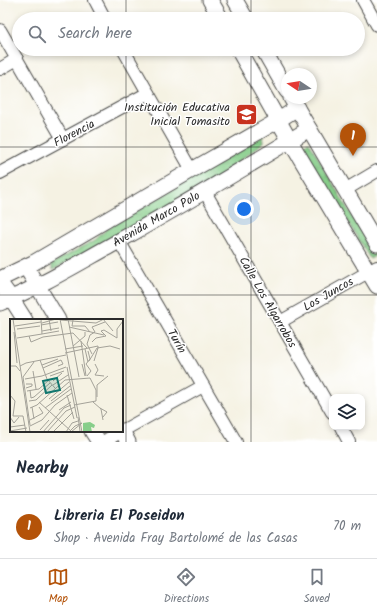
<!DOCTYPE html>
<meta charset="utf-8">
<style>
body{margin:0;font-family:Kalam,sans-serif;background:#f6f6f7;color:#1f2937}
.controls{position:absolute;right:12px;bottom:12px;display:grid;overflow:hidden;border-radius:8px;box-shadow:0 2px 6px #0003}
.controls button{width:36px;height:36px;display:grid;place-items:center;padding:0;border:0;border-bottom:1px solid #e0e1e3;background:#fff;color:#1f2937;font:20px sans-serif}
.compass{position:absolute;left:281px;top:68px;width:36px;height:36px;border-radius:50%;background:#fff;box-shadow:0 2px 6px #0003;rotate:282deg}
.you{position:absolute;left:244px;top:209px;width:14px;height:14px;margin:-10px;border:3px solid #fff;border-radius:50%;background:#1a73e8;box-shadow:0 0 0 6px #1a73e833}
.badge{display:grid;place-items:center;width:26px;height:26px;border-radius:50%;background:#b45309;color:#fff;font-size:13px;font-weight:700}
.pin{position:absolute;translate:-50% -33px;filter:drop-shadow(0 1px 2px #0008)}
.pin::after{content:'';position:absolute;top:21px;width:14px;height:12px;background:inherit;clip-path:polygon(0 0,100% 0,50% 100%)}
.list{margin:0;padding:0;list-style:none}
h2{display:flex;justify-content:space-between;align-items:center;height:52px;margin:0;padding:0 16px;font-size:17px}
h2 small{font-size:13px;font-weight:400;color:#747a83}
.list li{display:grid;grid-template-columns:26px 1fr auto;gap:12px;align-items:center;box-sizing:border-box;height:64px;padding:0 16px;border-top:1px solid #e0e1e3}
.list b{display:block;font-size:15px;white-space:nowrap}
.list p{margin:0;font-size:13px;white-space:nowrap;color:#747a83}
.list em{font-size:13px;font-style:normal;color:#747a83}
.icon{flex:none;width:22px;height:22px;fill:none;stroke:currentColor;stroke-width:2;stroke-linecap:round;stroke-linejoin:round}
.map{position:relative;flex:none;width:377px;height:442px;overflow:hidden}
.search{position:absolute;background:#fff;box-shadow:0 2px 6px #0003;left:12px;right:12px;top:12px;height:44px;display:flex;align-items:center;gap:10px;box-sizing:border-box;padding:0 14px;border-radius:22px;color:#747a83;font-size:15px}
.sheet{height:116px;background:#fff}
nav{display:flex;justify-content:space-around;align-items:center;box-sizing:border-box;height:56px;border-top:1px solid #e0e1e3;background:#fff;font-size:11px;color:#747a83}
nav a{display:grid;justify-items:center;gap:2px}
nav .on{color:#b45309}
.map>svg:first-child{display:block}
</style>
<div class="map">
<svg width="377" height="442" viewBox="0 0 377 442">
<defs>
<pattern id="grass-tufts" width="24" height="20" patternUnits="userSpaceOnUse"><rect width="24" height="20" fill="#87ce8a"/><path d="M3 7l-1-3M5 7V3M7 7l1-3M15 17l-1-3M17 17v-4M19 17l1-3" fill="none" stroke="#75b177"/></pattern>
</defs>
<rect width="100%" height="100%" fill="#fff"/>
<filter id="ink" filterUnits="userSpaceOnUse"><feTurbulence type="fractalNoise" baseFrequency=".025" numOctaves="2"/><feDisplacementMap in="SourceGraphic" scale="8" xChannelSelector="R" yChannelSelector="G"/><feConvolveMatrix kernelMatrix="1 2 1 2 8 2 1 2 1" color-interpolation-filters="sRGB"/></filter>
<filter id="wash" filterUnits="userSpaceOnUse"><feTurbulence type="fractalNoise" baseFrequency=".012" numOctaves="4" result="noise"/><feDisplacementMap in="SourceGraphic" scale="16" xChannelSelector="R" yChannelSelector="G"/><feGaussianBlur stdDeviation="0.9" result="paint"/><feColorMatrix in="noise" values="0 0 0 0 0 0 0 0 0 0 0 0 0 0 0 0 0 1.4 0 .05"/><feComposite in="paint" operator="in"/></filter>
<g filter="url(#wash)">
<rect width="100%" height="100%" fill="#f5f2e3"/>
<g fill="url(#grass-tufts)" stroke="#597c5a">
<polygon points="263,136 264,142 211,183 53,270 51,264 95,240 108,228"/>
<polygon points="309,142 375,256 370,259 302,146"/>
</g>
</g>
<g filter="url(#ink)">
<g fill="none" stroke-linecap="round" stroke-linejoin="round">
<defs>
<g id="minor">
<polyline points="95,0 105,19"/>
<polyline points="363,0 377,25"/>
<polyline points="0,30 63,139"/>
<polyline points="123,49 192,170"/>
<polyline points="0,69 17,59"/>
<polyline points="0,173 148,93"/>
<polyline points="345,190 377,171"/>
<polyline points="205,192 332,412"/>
<polyline points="119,241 236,442"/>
<polyline points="280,322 377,267"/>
<polyline points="341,427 349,442"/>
<polyline points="122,431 203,386"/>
<polyline points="103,442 122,431"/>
</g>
<g id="tertiary">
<polyline points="210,0 221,19"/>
<polyline points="235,0 246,19"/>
<polyline points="238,49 290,141 377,286"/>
<polyline points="263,49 287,91"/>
<polyline points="291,98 377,244"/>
<polyline points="26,267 58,320"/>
<polyline points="0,279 33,263 192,170 279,120 297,108"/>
<polyline points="0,283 11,298 25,320"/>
<path d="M0,303c39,-16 74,-37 110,-57 67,-38 133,-77 199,-117"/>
<polyline points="92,431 99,442"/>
<polyline points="122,431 128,442"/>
</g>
</defs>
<use href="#minor" stroke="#494947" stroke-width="14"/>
<use href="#tertiary" stroke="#494947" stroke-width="17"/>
<use href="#minor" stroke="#fff" stroke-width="12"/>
<use href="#tertiary" stroke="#fff" stroke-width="15"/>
</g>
</g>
<path fill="none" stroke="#2b2b2b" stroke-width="1" stroke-opacity="0.55" d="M126,0v19M251,0v19M126,49v393M251,49v393M0,147h377M0,295h377"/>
<defs>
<symbol id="school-square" viewBox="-11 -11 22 22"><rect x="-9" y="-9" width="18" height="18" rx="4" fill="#c8321e" stroke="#fff"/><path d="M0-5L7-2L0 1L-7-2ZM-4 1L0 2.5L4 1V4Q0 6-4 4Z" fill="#fff"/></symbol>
</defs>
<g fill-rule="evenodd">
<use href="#school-square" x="234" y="102" width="25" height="25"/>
</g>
<g text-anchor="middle" stroke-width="3" stroke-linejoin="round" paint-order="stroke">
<g font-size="12" fill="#2b2b2b" stroke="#fff" text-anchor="end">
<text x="230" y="111">Institución Educativa<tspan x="230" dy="14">Inicial Tomasito</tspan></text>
</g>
<g font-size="12" fill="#2b2b2b" stroke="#fff">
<text transform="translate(74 133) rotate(-28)" y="4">Florencia</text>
<text transform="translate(156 219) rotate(-30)" y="4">Avenida Marco Polo</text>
<text transform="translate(328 294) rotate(-30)" y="4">Los Juncos</text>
<text transform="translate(268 302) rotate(60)" y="4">Calle Los Algarrobos</text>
<text transform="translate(177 341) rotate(60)" y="4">Turín</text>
</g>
</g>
<g transform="translate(10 319)">
<rect width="113" height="113" fill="#f5f2e3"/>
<path d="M80,103l5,3 -1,3 -3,-1 1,5h-9v-9z" fill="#87ce8a"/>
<path fill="none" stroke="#a4a299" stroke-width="1" d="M3,0l17,113M39,0l2,12M50,0l22,113M58,0l11,58M93,0l10,12M50,1l36,3 8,-4M63,1l-1,6h13l5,6M32,4l14,-4M31,6l17,-3M5,7l26,-4M59,8l35,8M82,8l13,-5M7,10l23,-3M32,12l17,-3M91,12l3,-1 13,8v-9l6,-8M4,13l3,31M63,14l14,15M32,15l17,-3M19,17l2,6 12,-5 30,-4M7,19l25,-4 -1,-15M71,22l5,35M82,23l4,-4 10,-2 -5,-5M63,27l12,-10v-4M55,30l18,-3M75,30l3,13M55,34l33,-7v2M82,35l-5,-10 3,-9 5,-3 -3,-5M30,41l7,19 8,9M79,42l8,-13 13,-2 10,3M84,42l4,-13M72,45l3,12M85,45l3,6 -3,5 9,1M32,46l16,-6M0,47h6l4,5M10,47l6,-3 40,-8M57,48l10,51M33,49l18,-8 2,4 -5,2M23,52l3,18M40,57l14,-5M77,57l4,-5 -5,-7 4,-5 -2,-8M13,58l11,-15M13,58l7,48M15,60l17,-3 24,-9M43,62l9,-8M16,65h6v2l-6,2M43,66l15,-10M20,71l1,8 3,-1 16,-14M17,72l12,-2 10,-9M0,76l5,6 -2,15h10l3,16M57,76l7,24M87,78v-12l11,-9M39,80l20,-17M19,82l7,-1 16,-15M41,82l19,-15M29,83l32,29M83,83l8,7 2,11M22,88l2,12M20,89l7,-3 28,-25 25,-2 6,12v11l-22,4M35,89l26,-19M90,89l7,4 -4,5M49,91l12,-8M0,98l4,6 5,-6M68,98l2,14M20,101l13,-7 -4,-6M20,107l12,-6 13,-15 17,-12M0,108l15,-2M30,111l9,-10M0,112l17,-3M60,112l5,-5 7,-3 -11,9M33,113l21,-24 7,-3M37,113l19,-21 9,-4M43,113l20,-20M56,113l6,-9 6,-2"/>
<path fill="#0f766e" fill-opacity="0.15" stroke="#0f766e" stroke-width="2" d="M47,59l3,12 -14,3 -3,-12z"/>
<rect width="113" height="113" fill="none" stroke="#2b2b2b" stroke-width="2"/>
</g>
</svg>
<div class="controls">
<button><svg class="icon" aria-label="layers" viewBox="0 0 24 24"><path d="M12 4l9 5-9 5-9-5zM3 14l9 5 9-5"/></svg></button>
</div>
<svg class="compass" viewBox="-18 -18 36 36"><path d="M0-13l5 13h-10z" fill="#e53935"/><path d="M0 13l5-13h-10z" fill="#747a83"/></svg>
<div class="you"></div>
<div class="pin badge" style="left:353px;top:156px">1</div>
<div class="search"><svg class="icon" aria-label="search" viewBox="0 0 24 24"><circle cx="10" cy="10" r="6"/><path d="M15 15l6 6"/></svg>Search here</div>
</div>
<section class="sheet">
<h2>Nearby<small></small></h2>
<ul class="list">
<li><span class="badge">1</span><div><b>Libreria El Poseidon</b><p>Shop · Avenida Fray Bartolomé de las Casas</p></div><em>70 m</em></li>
</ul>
</section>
<nav>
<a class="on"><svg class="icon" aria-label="map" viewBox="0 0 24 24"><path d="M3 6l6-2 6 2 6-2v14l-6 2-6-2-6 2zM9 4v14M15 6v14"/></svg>Map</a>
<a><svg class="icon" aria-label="directions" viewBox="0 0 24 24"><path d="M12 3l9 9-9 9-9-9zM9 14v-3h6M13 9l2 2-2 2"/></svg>Directions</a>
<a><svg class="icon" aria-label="saved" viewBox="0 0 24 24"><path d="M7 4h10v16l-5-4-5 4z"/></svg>Saved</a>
</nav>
